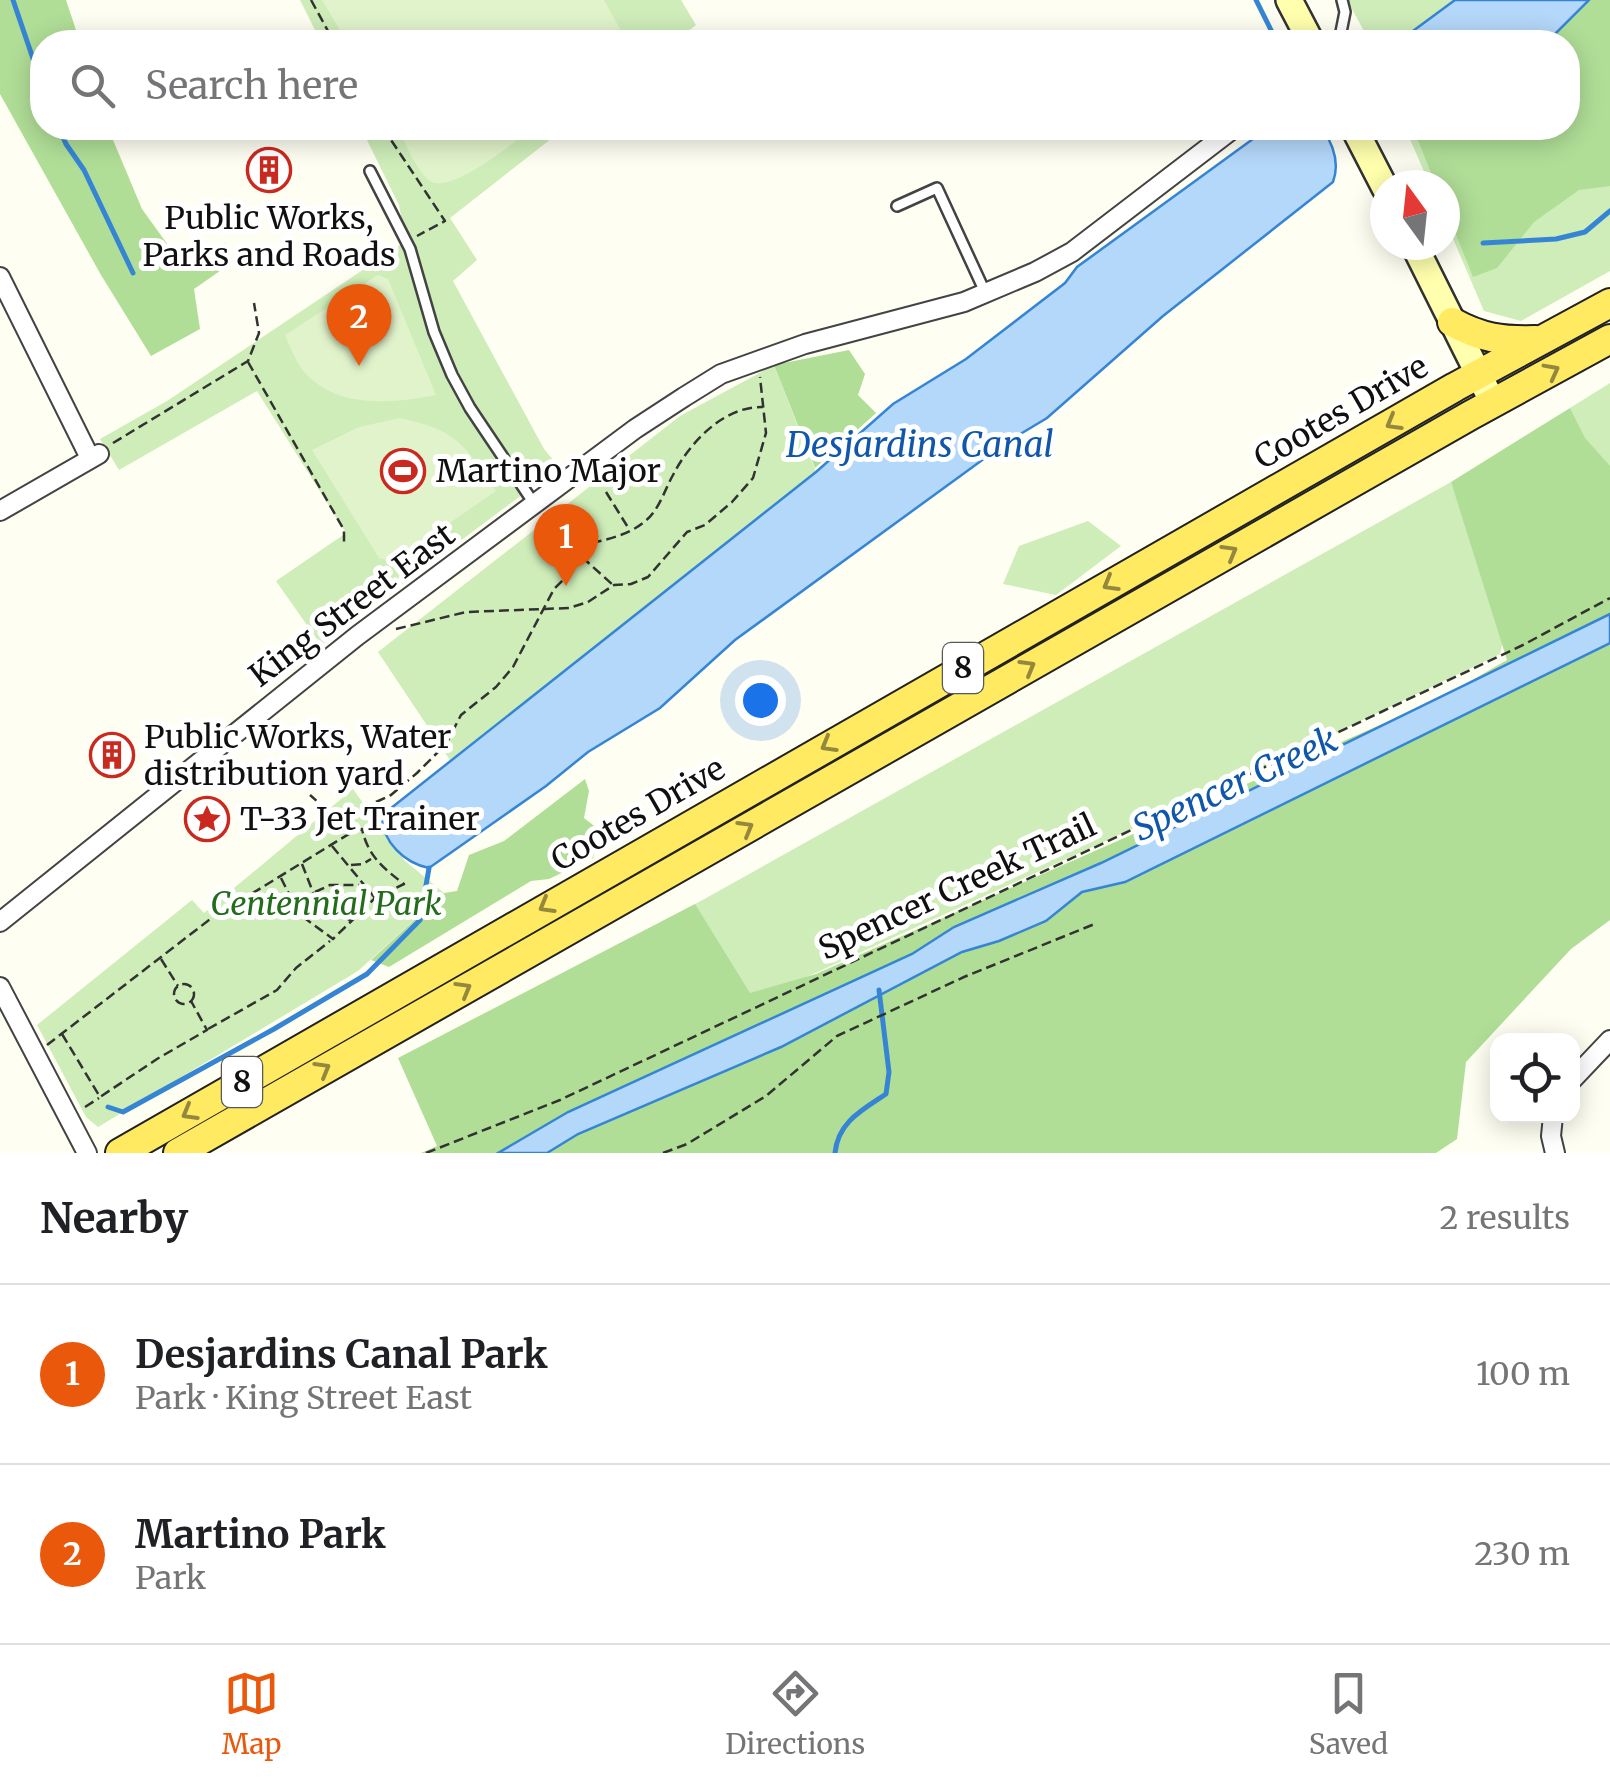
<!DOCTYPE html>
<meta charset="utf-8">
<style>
body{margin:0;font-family:Merriweather,serif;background:#f6f6f6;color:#202124}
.controls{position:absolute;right:30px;bottom:30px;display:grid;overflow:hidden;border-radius:20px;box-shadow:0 5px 25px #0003}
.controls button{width:90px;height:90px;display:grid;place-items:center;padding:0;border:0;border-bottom:2px solid #e0e0e0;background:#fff;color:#202124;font:50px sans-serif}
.compass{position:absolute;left:1370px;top:170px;width:90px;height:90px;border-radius:50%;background:#fff;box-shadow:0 5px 25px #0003;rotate:345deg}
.you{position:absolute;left:760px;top:700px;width:35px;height:35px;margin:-25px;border:8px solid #fff;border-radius:50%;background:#1a73e8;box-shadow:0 0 0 15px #1a73e833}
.badge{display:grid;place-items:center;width:65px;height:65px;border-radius:50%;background:#ea580c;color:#fff;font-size:32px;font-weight:700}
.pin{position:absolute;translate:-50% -82px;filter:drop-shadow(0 2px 5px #0008)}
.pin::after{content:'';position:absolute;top:52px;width:35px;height:30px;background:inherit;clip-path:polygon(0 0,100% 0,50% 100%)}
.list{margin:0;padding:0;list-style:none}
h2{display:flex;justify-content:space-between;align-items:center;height:130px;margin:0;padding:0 40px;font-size:42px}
h2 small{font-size:32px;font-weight:400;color:#757577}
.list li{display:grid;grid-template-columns:65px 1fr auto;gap:30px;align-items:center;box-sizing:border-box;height:180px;padding:0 40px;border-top:2px solid #e0e0e0}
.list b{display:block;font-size:38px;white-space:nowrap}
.list p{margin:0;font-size:32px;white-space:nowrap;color:#757577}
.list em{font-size:32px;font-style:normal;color:#757577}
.icon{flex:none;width:55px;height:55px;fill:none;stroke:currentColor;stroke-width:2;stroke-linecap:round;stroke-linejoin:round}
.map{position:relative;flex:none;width:1610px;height:1153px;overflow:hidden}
.search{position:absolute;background:#fff;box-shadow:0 5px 25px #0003;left:30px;right:30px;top:30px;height:110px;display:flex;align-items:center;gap:25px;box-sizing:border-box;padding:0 35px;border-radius:40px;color:#757577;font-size:38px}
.sheet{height:490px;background:#fff}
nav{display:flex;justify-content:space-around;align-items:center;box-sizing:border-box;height:140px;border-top:2px solid #e0e0e0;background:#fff;font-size:28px;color:#757577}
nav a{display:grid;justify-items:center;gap:5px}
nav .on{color:#ea580c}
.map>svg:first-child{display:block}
</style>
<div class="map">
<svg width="1610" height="1153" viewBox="0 0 1610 1153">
<rect width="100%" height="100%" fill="#fffef2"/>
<g fill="#ceedb9">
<polygon points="300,0 681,0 696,25 674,42 321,42"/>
<polygon points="1347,0 1454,0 1398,42 1370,42"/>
<polygon points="1610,0 1610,271 1521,321 1484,311 1445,220 1445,185 1430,185 1405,128 1568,128 1568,42"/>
<polygon points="361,128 565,128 450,218 477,260 453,281 544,449 559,467 321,645 276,581 346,533 257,391 119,470 100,439 167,401 406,241 399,205"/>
<polygon points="774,365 816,472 450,760 378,652 680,416"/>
<polygon points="1610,383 1610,495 1570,408"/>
<polygon points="1451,482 1504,637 1500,654 1211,793 747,1004 681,912"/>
<polygon points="1088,521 1121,546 1056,595 1003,584 1019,546"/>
<polygon points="353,789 404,860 444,893 358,971 98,1127 86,1117 37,1025 192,900 204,913"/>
</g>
<g fill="#b0de97">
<polygon points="0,0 66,0 80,42 42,42 42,128 108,128 142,209 173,252 226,243 230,264 194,289 200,329 151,356 101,275 0,94"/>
<polygon points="1554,0 1610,0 1610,186 1579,190 1534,222 1497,268 1473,277 1445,207 1445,185 1436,185 1413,128 1568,128 1568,42 1494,42"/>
<polygon points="849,350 865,374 858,395 876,413 815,468 774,365"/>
<polygon points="1570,408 1585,438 1610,466 1610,920 1571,949 1466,1062 1457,1139 1436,1153 421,1153 437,1146 398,1058 695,904 750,993 816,974 1441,698 1507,660 1451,482"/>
<polygon points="585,779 589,791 584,818 602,832 593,858 549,879 531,881 389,967 371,960 444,893 457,891 469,855 504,841"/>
</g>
<g fill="#e1f3cb">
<polygon points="322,0 604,0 627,42 347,42"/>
<path d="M397,128h135c-17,14 -82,67 -102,53 -14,-10 -24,-38 -33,-53z"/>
<path d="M378,275l10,4 48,116c-42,8 -94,14 -128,-19 -11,-11 -17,-27 -23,-41z"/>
<path d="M400,418c57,12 65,27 96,73l-103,71 -14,-4 -67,-108 47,-23z"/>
</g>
<g fill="#b4d8fa" stroke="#3685d5" stroke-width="2.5">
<polygon points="1455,0 1589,0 1547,42 1398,42"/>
<path d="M1268,128h54c11,16 18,35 11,54l-170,134 -116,102 -40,24 -272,198 -75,68 -72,44 -42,34 -117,82c-25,-5 -46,-26 -48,-52l435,-344 77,-68 73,-45 99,-76 12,-16z"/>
<polygon points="1610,614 1610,643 1125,882 1082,892 1046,921 999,941 962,952 781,1047 578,1134 547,1153 498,1153 568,1112 912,954 954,927 1101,863"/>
</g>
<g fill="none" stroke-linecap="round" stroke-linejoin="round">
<g stroke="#3685d5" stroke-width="5">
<polyline points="13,0 42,85"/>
<polyline points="1256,0 1277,42"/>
<polyline points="59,128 66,144 84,170 133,273"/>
<polyline points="1483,243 1556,239 1585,232 1610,211"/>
<polyline points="108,1107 123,1112 274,1029 367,974 420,920 429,868"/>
<path d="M835,1153c3,-31 27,-43 51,-59l3,-22 -10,-82"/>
</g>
<defs>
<g id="service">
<polyline points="1339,42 1345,12 1342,0"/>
<polyline points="370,171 410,249 434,332 452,375 470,408 535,505"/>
<polyline points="897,206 937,188 985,292"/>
</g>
<g id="minor">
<polyline points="0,277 90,458"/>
<polyline points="0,511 99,454"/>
<polyline points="0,922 357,636 635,429 684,397 721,374 805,344 964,302 1035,272 1072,252 1234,128"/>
<polyline points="0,987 87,1153"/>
<polyline points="1572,1080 1610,1040"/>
<polyline points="1553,1116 1551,1136 1555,1153"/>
</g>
<g id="secondary">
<polyline points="1289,0 1311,42"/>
<polyline points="1354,128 1385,188"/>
<polyline points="1414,245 1493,403"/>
</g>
<g id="primary">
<path d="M1452,322c29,16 50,19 83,18"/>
<polyline points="120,1153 1455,387 1610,303"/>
<polyline points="178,1153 1471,415 1610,339"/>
</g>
</defs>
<use href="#service" stroke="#434343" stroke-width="14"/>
<use href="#minor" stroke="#434343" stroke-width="22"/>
<use href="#secondary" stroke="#323232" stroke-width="30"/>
<use href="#primary" stroke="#212121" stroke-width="32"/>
<g stroke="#323232" stroke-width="2.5" stroke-dasharray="10 5" stroke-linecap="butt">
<polyline points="311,0 334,42"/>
<polyline points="383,128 445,221 417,236"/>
<polyline points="248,362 344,530 344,543"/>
<polyline points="113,443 248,361 259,333 254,303"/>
<polyline points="606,492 629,529"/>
<path d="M577,546c23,-5 49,-9 67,-24 15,-11 20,-31 29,-47 17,-33 51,-69 90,-68"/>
<polyline points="582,557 613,585"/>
<polyline points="396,629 466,612 569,608 588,602 614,585 631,584 648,577 687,532 705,525 732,502 753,478 766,433 760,377"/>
<polyline points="376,802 391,795 417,773 446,744 461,715 496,687 513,667 554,589 575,568 580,555 568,522 558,508"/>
<polyline points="332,846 375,898"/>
<polyline points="302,864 318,905 352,921"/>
<polyline points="351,865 363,864 371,859"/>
<path d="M281,878l18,36 34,25 42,-41 29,-14c-21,-16 -36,-28 -42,-55l-10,3"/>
<polyline points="315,892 330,885 359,885"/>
<polyline points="299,914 305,908 321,907 335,897 337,887"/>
<polyline points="161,959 178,986"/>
<circle cx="184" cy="994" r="10"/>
<polyline points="208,1029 277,990 296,968 330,941"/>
<polyline points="62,1034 100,1097 157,1059 207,1030 191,1001"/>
<polyline points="47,1045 209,920 352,832 310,795"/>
<polyline points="85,1107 99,1098"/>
<polyline points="426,1153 560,1100 1523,645 1610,598"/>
<polyline points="663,1153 687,1144 766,1096 837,1036 964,977 1097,923"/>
</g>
<use href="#service" stroke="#fff" stroke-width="9"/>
<use href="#minor" stroke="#fff" stroke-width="18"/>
<use href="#secondary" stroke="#ffffad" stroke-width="25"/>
<use href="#primary" stroke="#ffea62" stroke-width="28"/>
</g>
<defs><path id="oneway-chevron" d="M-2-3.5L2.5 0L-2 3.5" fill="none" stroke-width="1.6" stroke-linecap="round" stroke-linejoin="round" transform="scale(2.5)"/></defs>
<g stroke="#93883d">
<use href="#oneway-chevron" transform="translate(1552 371) rotate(-28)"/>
<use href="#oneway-chevron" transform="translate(1393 423) rotate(150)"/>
<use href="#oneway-chevron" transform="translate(1230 552) rotate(-30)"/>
<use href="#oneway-chevron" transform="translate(1110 584) rotate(150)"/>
<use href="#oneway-chevron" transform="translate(1028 667) rotate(-30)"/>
<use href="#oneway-chevron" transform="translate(828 745) rotate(150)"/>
<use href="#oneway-chevron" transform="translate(746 828) rotate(-30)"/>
<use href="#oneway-chevron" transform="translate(546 906) rotate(150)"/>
<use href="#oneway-chevron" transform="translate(464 989) rotate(-30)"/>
<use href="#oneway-chevron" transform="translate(323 1069) rotate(-30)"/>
<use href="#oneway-chevron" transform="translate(189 1113) rotate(150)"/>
</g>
<defs>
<symbol id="building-ring" viewBox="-11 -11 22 22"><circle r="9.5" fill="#fff" stroke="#c9291f" stroke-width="1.5"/><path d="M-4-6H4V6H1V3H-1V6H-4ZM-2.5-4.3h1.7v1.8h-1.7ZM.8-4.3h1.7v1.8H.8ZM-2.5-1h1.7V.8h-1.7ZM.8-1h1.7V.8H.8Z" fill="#c9291f"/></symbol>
<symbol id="stadium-ring" viewBox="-11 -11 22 22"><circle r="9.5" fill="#fff" stroke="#c9291f" stroke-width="1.5"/><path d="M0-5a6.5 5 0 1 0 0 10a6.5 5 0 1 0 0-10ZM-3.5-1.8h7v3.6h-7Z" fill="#c9291f"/></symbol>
<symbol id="sight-ring" viewBox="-11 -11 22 22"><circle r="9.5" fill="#fff" stroke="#c9291f" stroke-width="1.5"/><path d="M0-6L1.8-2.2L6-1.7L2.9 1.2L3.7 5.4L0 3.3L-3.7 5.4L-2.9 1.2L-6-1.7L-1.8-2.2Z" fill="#c9291f"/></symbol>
</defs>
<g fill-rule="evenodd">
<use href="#building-ring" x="244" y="145" width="50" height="50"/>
<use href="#stadium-ring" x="378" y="446" width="50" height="50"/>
<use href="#building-ring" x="87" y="730" width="50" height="50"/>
<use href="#sight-ring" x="182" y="794" width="50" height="50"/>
</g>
<g text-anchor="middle" stroke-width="10" stroke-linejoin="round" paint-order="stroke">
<g fill="#fff" stroke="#585858" stroke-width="2.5">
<rect x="943" y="643" width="40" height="50" rx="8"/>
<rect x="222" y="1057" width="40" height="50" rx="8"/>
</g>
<g font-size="30" font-weight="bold" fill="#101010">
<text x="963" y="678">8</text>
<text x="242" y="1092">8</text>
</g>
<g font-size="32" fill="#101010" stroke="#fff" text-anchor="start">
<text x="269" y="229" text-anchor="middle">Public Works,<tspan x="269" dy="37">Parks and Roads</tspan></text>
<text x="436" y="482">Martino Major</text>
<text x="144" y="748">Public Works, Water<tspan x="144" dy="37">distribution yard</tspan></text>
<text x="240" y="830">T-33 Jet Trainer</text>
</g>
<g font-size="32" fill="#101010" stroke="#fff">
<text transform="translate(1341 412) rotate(-30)" y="11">Cootes Drive</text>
<text transform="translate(352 605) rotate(-37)" y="11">King Street East</text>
<text transform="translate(638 814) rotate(-30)" y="11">Cootes Drive</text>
<text transform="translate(957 887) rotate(-25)" y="11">Spencer Creek Trail</text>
</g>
<g font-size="32" font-style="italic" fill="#236c1b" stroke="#fff">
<text x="326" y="915">Centennial Park</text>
</g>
<g font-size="35" font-style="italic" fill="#1056aa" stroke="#fff">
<text x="920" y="457">Desjardins Canal</text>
<text transform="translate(1235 784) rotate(-25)" y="12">Spencer Creek</text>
</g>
</g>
</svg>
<div class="controls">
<button><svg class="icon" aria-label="locate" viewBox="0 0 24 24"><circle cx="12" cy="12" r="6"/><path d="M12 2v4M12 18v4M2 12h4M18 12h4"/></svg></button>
</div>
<svg class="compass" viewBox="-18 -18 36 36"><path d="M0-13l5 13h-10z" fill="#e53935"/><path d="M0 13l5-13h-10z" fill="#757577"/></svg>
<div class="you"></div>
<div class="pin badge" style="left:566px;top:586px">1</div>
<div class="pin badge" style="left:359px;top:366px">2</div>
<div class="search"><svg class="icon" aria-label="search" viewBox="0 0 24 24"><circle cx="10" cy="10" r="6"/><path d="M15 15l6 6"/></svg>Search here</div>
</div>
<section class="sheet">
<h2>Nearby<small>2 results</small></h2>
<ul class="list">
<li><span class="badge">1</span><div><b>Desjardins Canal Park</b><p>Park · King Street East</p></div><em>100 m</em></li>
<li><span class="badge">2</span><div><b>Martino Park</b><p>Park</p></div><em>230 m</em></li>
</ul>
</section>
<nav>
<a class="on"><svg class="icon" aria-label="map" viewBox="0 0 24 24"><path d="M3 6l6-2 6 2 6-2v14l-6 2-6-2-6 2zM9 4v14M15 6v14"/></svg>Map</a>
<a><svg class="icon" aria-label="directions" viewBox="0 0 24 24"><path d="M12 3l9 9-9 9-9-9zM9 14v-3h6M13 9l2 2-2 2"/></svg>Directions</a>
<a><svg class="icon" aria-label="saved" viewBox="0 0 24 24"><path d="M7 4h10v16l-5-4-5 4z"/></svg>Saved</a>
</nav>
